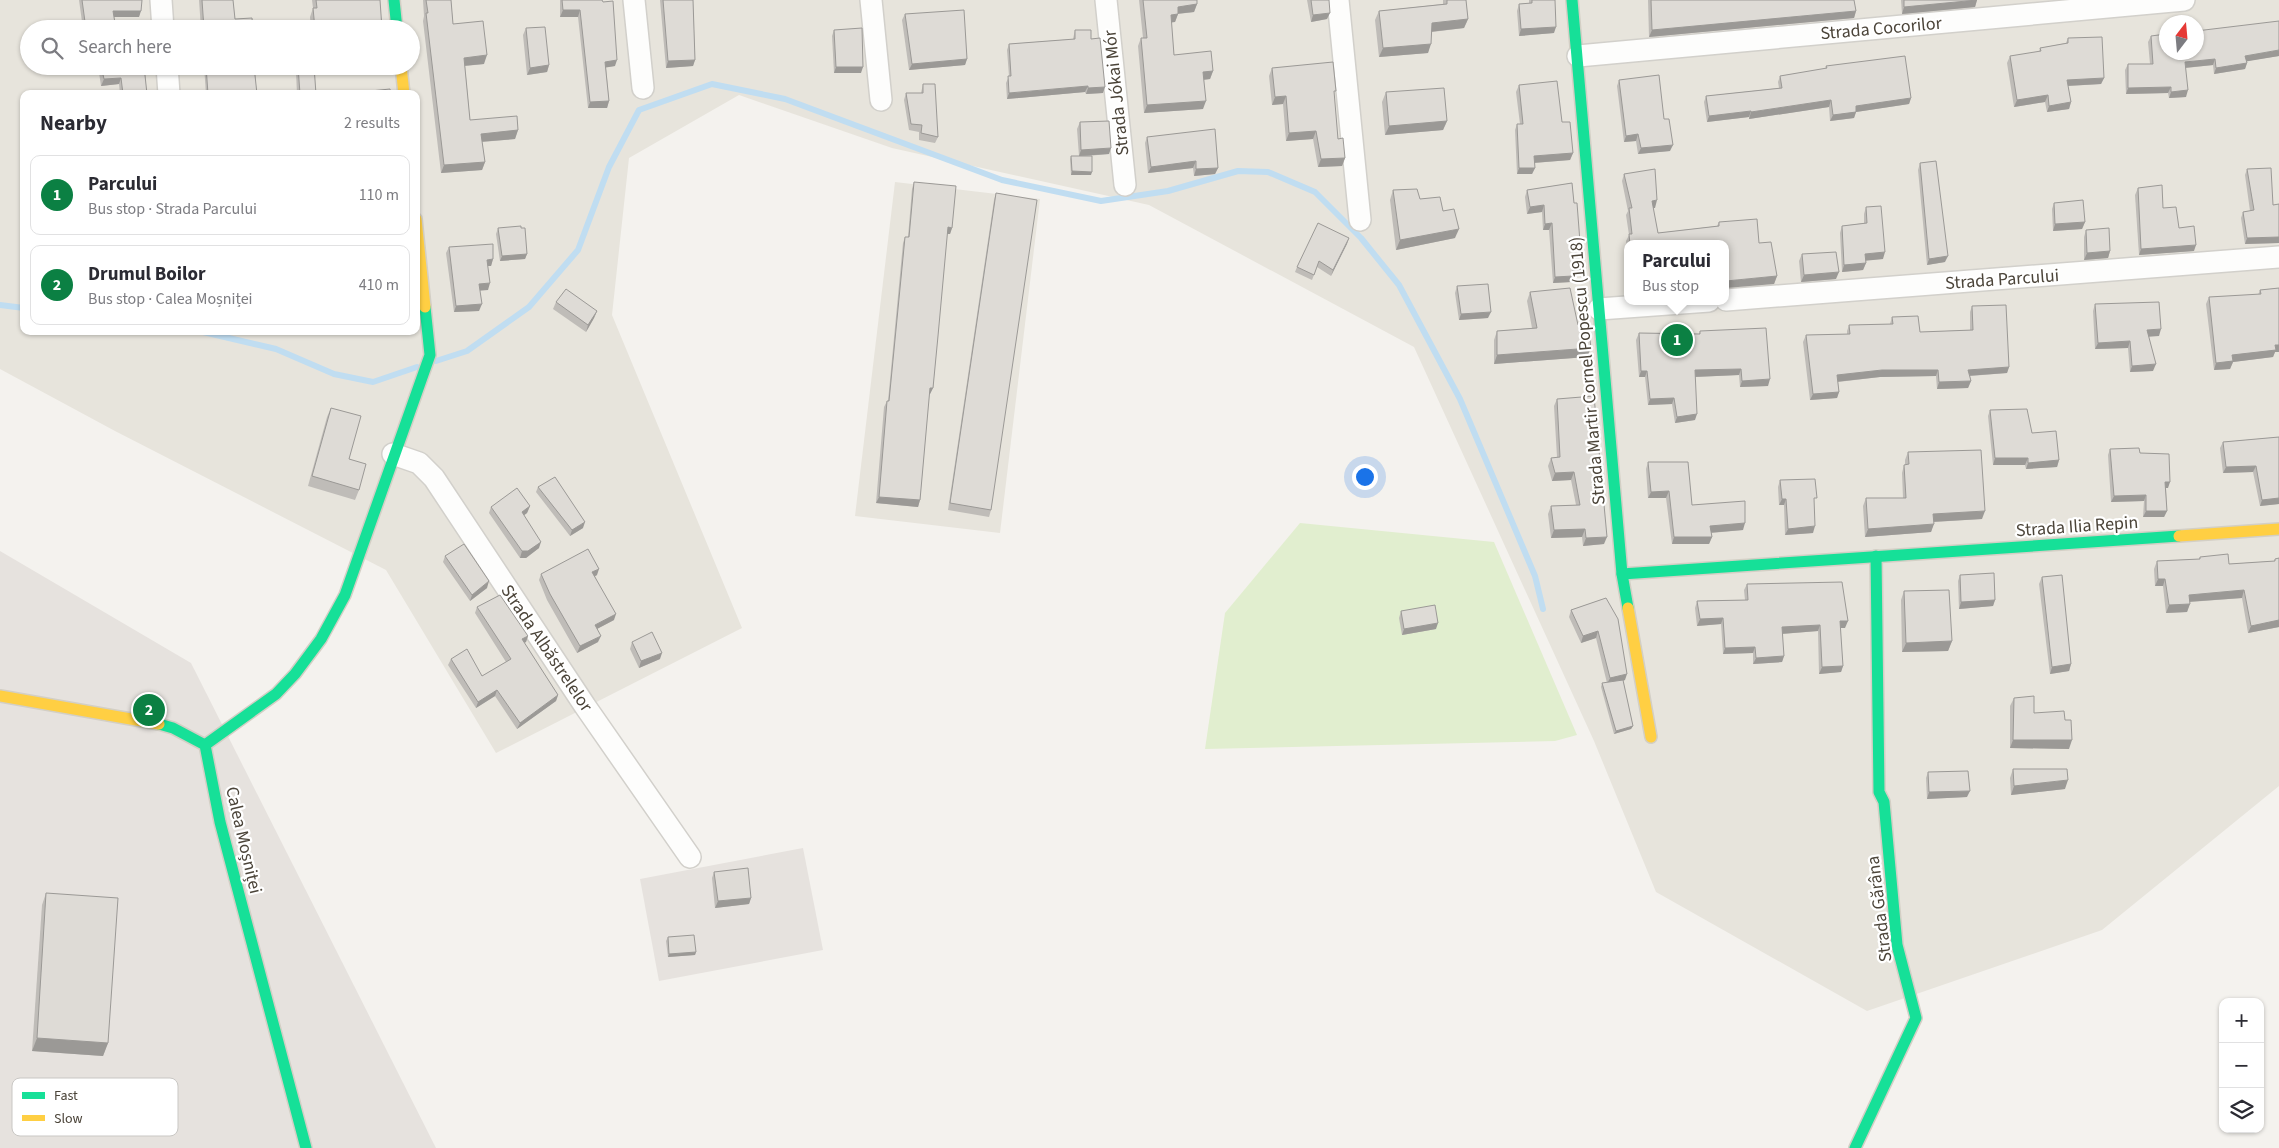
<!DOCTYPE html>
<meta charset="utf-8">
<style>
body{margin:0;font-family:"Source Sans 3",sans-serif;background:#f2f2f3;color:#2b2b33}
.controls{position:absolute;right:15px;bottom:15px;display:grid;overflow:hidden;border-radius:10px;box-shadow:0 1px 4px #0004}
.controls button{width:45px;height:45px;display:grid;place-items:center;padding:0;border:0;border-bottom:1px solid #e1e1e2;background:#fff;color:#2b2b33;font:25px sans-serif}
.compass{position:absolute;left:2159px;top:15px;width:45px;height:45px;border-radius:50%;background:#fff;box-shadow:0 1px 4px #0004;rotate:16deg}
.you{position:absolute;left:1364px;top:476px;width:18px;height:18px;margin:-12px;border:4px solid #fff;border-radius:50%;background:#1a73e8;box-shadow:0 0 0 8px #1a73e833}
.badge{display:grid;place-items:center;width:32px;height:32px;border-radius:50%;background:#0b8043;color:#fff;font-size:16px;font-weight:700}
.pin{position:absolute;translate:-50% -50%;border:2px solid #fff;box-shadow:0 1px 5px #0006}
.popup{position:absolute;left:1624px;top:240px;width:105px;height:65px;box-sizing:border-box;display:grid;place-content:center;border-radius:10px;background:#fff;filter:drop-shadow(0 1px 4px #0005);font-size:16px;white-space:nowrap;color:#7c7c81}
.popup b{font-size:19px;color:#2b2b33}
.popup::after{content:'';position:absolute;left:50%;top:100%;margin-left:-10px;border:10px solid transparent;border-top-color:#fff}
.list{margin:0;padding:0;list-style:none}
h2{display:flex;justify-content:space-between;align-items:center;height:65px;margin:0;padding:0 20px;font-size:21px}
h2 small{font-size:16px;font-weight:400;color:#7c7c81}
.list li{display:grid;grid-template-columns:32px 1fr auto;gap:15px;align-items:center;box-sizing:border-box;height:80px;margin:0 10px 10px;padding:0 10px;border:1px solid #e1e1e2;border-radius:10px}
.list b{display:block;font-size:19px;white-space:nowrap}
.list p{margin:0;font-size:16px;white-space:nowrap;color:#7c7c81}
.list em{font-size:16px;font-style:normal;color:#7c7c81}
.icon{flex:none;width:28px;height:28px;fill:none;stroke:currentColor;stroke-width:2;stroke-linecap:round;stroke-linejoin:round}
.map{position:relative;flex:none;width:2279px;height:1148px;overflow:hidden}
.search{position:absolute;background:#fff;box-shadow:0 1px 4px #0004;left:20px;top:20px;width:400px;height:55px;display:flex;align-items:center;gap:12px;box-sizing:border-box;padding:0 18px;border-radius:28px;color:#7c7c81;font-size:19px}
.panel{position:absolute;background:#fff;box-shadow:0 1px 4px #0004;left:20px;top:90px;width:400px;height:245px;border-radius:10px}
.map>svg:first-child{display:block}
</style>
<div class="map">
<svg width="2279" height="1148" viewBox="0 0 2279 1148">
<rect width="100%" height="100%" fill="#f4f2ee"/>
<g fill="#e7e4dc" fill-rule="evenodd">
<path d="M0,0h2279v786l-177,144 -235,81 -211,-119 -62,-151 -180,-394 -265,-142 -257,-57 -153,-53 -110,63 -17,157 130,313 -246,125 -110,-183 -271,-139 -115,-62zM2166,22h30v30h-30zM29,29h382v37h-382zM24,94h392v237h-392zM1628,244h98v57h-98z"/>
<polygon points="895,182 1040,199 1000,533 855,516"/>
</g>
<g fill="#e6e2de">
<polygon points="0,551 191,663 436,1148 0,1148"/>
<polygon points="803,848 823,950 659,981 640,879"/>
</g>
<polygon fill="#e1eecf" points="1300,523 1494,542 1577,735 1555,741 1205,749 1225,613"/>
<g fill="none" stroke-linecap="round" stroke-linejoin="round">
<g stroke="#c0ddf1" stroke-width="6">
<polyline points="0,305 24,308"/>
<polyline points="199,331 276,349 334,374 373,382 417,367"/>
<polyline points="436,361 467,351 529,307 578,250 609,167 639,110 712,84 785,99 1002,180 1101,201 1168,191 1238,171 1268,172 1315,192 1361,238 1399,285 1460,399 1535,576 1543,609"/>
</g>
<defs>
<g id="street">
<polyline points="161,0 163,29"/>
<polyline points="634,0 643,88"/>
<polyline points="871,0 881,100"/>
<polyline points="1106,0 1125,185"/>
<polyline points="1338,0 1360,220"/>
<polyline points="1578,56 2184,0"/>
<polyline points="167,66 169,94"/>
<polyline points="1726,300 2279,257"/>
<polyline points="1599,309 1709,301"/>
<polyline points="393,454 419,463 434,478 585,706 690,857"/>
</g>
<g id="fast">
<polyline points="394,0 397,29"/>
<polyline points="1572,0 1622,574 1628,608"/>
<polyline points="1622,574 2179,536"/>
<polyline points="159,724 173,728 205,745 220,822 306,1148"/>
<polyline points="205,745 276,694 295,674 321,639 345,595 430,355 425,307"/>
<polyline points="1855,1148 1916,1018 1897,945 1884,802 1879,792 1876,556"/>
</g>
<g id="slow">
<polyline points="401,66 404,94"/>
<polyline points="416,219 425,307"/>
<polyline points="2179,536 2279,529"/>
<polyline points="1628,608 1651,737"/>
<polyline points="0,696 159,724"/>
</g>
</defs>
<use href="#street" stroke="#d2d0cb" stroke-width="24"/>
<use href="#fast" stroke="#d3cfc5" stroke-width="14"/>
<use href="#slow" stroke="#d3cfc5" stroke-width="14"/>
<use href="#street" stroke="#fdfdfc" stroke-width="21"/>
<use href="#fast" stroke="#16e098" stroke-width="11"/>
<use href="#slow" stroke="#ffcf43" stroke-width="11"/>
</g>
<g fill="#bfbcb8">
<polygon points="79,0 142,0 139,17 114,17 116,29 83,29"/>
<polygon points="199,0 233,0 235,19 253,29 201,29"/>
<polygon points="312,0 380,0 382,29 311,29 310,17 313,8"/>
<polygon points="423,0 451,0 453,24 484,64 465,66 470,120 518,130 515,139 482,142 485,162 482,170 441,173 423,21 424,16"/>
<polygon points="560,0 602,0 615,66 606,67 609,101 607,108 588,108 578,17 560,17"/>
<polygon points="660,0 693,0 695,60 693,66 666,68"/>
<polygon points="1139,0 1197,0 1197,4 1194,12 1178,14 1175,22 1171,22 1174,55 1213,71 1210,79 1204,80 1203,109 1144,113 1138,46 1141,38 1143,38"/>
<polygon points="1307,0 1329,0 1327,19 1311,22"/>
<polygon points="1443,0 1466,0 1468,19 1464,28 1432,32 1428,53 1379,57 1375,20 1379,11 1443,4"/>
<polygon points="1529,0 1555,0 1554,33 1519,36 1517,11 1519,4 1529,3"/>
<polygon points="1648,0 1854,0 1856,11 1854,18 1649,37"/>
<polygon points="1901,0 1977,0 1975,7 1902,14"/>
<polygon points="905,14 967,59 965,65 909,70 902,20"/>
<polygon points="526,28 549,65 547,72 527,75 523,35"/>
<polygon points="834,30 861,73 834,73 832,36"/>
<polygon points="1075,30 1091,39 1103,93 1086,94 1085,92 1007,99 1006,83 1009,76 1007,50 1009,44 1073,39"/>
<polygon points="2151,36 2279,56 2246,61 2247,63 2245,69 2214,74 2213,65 2186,68 2186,97 2169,98 2168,93 2126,94 2125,70 2128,64 2150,64 2148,42"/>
<polygon points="2068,38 2104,78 2101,84 2068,86 2071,102 2069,109 2047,112 2045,102 2014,107 2007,63 2010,56 2039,52 2040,48 2066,43"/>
<polygon points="98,66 144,66 147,94 120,94 119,84 101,86"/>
<polygon points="204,66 254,66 257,94 206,94"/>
<polygon points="298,66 314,66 316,94 297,94 296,72"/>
<polygon points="1826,66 1911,98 1909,104 1856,112 1854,118 1830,121 1829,107 1749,119 1749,117 1707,122 1704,102 1706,96 1779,88 1778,82 1780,76 1825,69"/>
<polygon points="1272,68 1334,97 1338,139 1345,158 1342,166 1318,167 1313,139 1286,141 1283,104 1272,105 1269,76"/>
<polygon points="1619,80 1664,119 1670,151 1638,154 1636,141 1624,142 1617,86"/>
<polygon points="923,84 938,137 935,143 919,140 919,132 909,130 904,100 906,93 921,93"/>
<polygon points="1519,85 1562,122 1573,153 1570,160 1534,163 1535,168 1532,174 1517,174 1515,130 1517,124 1520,124 1516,92"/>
<polygon points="1386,92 1447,121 1443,130 1385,135 1382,102"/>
<polygon points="1080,122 1109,154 1087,156 1091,175 1071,175 1070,159 1071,156 1079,156 1077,129"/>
<polygon points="1147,137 1218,168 1215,174 1194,176 1193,168 1148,173 1145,143"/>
<polygon points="1920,163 1945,262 1927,265 1918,170"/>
<polygon points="2247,169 2273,205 2279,204 2279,243 2245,244 2241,218 2243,212 2250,211 2245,175"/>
<polygon points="1624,174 1655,208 1653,208 1658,233 1717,226 1719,222 1759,243 1777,276 1774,284 1726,244 1628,244 1628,262 1626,241 1629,235 1626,215 1628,211 1622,181"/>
<polygon points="914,182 952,228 950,234 947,234 933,388 930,394 929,394 920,500 918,507 876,503 884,407 887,401 888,401 903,243 905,237 908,237 912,189"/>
<polygon points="1572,183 1580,274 1573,274 1571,282 1553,283 1549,230 1543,230 1542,212 1527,214 1525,197 1527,190"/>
<polygon points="2138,188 2163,208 2179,228 2194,251 2139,255 2135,195"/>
<polygon points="1393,190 1420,199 1443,211 1455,238 1396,250 1390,200"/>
<polygon points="996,193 991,510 989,517 948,510 994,200"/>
<polygon points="2054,203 2085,222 2082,229 2053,231 2052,209"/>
<polygon points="1866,207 1883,259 1866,260 1866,263 1863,270 1842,272 1840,233 1842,226 1864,223 1864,214"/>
<polygon points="498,228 521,228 527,254 525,259 500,261 496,234"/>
<polygon points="2086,230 2110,251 2108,258 2084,260 2084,237"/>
<polygon points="1349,238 1331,276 1317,267 1312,280 1295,272 1297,267"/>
<polygon points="449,247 493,259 491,266 488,266 488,290 480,290 479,311 454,312 446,253"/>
<polygon points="1802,254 1836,279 1801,282 1799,261"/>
<polygon points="1457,286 1488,318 1459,320 1455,293"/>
<polygon points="2279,288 2279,352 2275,352 2273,357 2233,362 2230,369 2214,370 2206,304 2209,297 2258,295 2260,290"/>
<polygon points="1530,292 1578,325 1587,357 1494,364 1494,340 1497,331 1532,328 1527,301"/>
<polygon points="556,302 597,311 594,318 586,332 553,309"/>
<polygon points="2095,304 2159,336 2149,336 2153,371 2130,372 2128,348 2095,349 2093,311"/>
<polygon points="1972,306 2009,367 2007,373 1970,376 1971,381 1968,388 1937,389 1936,376 1880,377 1838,382 1839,392 1837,398 1810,400 1803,342 1806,335 1847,334 1847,331 1849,325 1890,324 1892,317 1920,332 1970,330 1970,312"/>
<polygon points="1700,331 1768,386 1740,387 1739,375 1695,377 1695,420 1675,423 1672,404 1648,405 1645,377 1639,377 1636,340 1639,333 1699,334"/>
<polygon points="1557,399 1604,544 1583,546 1582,537 1551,538 1548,514 1551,506 1576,505 1571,480 1552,481 1548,466 1551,458 1557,457 1554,406"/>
<polygon points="331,408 349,459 359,490 355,500 308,486 327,417"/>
<polygon points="1990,410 2032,433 2059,460 2057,467 2026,469 2025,465 1993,465 1988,416"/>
<polygon points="2279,437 2279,504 2260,506 2253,472 2223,473 2220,448 2223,442"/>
<polygon points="2110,449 2140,453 2168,488 2166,488 2167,511 2164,517 2143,517 2144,501 2111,502 2108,455"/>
<polygon points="1908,452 1982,519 1934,522 1931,532 1865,537 1863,506 1866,498 1903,498 1902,473 1904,465 1905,465 1905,460"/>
<polygon points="1648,462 1692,505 1743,530 1711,533 1712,537 1709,544 1672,544 1666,498 1648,498 1646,469"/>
<polygon points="1780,480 1813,533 1785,535 1784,505 1779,505 1778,487"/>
<polygon points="538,487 583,528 570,536 536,492"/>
<polygon points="530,506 527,513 524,515 539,548 526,558 520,558 489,513 491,507"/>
<polygon points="445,556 487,588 470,601 443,562"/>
<polygon points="2200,557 2229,564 2274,561 2275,559 2279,558 2279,627 2248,633 2242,598 2190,602 2187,612 2166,613 2163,586 2155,586 2154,569 2157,561 2199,559"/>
<polygon points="541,574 597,575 595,576 614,620 597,629 598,642 577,653 547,600 539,580"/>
<polygon points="1960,575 1995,600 1993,606 1959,609 1958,581"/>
<polygon points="2042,577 2071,664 2069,671 2050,674 2039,584"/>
<polygon points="1747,584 1845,628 1840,628 1843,666 1841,672 1819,674 1818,631 1782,634 1784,656 1782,662 1753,664 1753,653 1723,654 1721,624 1697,626 1695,608 1697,601 1745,600 1744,590"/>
<polygon points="1904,591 1952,641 1948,651 1902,652 1901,600"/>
<polygon points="1606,598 1625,680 1623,681 1633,726 1631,729 1614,734 1601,687 1602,683 1607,683 1596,638 1581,643 1569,617 1571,610"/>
<polygon points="477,607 528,636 526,642 524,643 558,695 556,701 517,729 495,696 476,708 448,665 451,659 482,676 506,662 475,613"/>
<polygon points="1401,611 1436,629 1402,635 1399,618"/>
<polygon points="632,642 660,659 639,668 630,649"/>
<polygon points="2014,698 2034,713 2069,749 2010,748 2010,706"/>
<polygon points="2013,769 2065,789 2011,795 2010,778"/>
<polygon points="1928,772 1967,797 1927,799 1926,778"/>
<polygon points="714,872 751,898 749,904 715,908 712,878"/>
<polygon points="46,893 108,1043 103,1056 32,1051 42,905"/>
<polygon points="668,937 696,952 695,955 668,957 666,941"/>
</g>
<g fill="#9b9996">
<polygon points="1977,0 1975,7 1902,14 1904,7"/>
<polygon points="1197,4 1194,12 1175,14 1178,7"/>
<polygon points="563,10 580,10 578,17 560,17"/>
<polygon points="113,11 141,11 139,17 111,17"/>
<polygon points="1856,11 1854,18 1649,37 1652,30"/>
<polygon points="1330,13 1327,19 1311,22 1313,15"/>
<polygon points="1178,14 1175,22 1168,23 1171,15"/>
<polygon points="1468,19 1464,28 1429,32 1432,23"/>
<polygon points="1556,27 1554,33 1519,36 1521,29"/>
<polygon points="1431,44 1428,53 1379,57 1383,48"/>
<polygon points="2279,50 2279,56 2243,62 2245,56"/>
<polygon points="487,55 484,64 462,66 464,58"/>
<polygon points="967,59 965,65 909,70 912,64"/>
<polygon points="2215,59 2213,65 2183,68 2185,62"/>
<polygon points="617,60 615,66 603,68 605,62"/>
<polygon points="695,60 693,66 666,68 668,61"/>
<polygon points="2247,63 2245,69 2214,74 2216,68"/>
<polygon points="549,65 547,72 527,75 530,68"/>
<polygon points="836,67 863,67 861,73 834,73"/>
<polygon points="1213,71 1210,79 1200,80 1203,72"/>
<polygon points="121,78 119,84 101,86 104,79"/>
<polygon points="2104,78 2101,84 2065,86 2067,80"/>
<polygon points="1088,86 1085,92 1007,99 1009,93"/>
<polygon points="1105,87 1103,93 1086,94 1088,88"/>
<polygon points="2171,87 2168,93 2126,94 2128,88"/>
<polygon points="2188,90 2186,97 2169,98 2171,92"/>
<polygon points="2048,95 2045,102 2014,107 2017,100"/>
<polygon points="1286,96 1283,104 1272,105 1275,97"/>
<polygon points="1911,98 1909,104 1856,112 1854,118 1830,121 1833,115 1856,106"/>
<polygon points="1831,100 1829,107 1749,119 1751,112"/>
<polygon points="609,101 607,108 588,108 590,102"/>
<polygon points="1206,101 1203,109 1144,113 1147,105"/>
<polygon points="2071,102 2069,109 2047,112 2049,106"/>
<polygon points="1751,111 1749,117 1707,122 1709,116"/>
<polygon points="1447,121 1443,130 1385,135 1389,126"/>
<polygon points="518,130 515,139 478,142 481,134"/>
<polygon points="1316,131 1313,139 1286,141 1289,133"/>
<polygon points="1638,134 1636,141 1624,142 1626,136"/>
<polygon points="1673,145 1670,151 1638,154 1641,148"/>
<polygon points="1111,148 1109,154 1079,156 1081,150"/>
<polygon points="1573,153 1570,160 1532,163 1534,156"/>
<polygon points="1345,158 1342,166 1318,167 1321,159"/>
<polygon points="1196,161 1193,168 1148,173 1151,167"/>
<polygon points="485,162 482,170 441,173 444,165"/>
<polygon points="1218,168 1215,174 1194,176 1196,169"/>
<polygon points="1519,168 1535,168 1532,174 1517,174"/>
<polygon points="1072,171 1092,172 1091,175 1071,175"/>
<polygon points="1657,200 1655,208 1649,208 1652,201"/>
<polygon points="1544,205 1542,212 1527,214 1530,207"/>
<polygon points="2085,222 2082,229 2053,231 2055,224"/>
<polygon points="1552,223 1549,230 1543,230 1545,224"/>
<polygon points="948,227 952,228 950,234 945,234"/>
<polygon points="1459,229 1455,238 1396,250 1400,240"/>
<polygon points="2279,237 2279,243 2245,244 2247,238"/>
<polygon points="1349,238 1347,244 1331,276 1333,270"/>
<polygon points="2196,245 2194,251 2139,255 2141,249"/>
<polygon points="2110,251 2108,258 2084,260 2087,253"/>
<polygon points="1885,252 1883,259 1863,261 1865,254"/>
<polygon points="527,254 525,259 500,261 502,256"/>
<polygon points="1948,256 1945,262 1927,265 1929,259"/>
<polygon points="493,259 491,266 484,266 487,260"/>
<polygon points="1866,263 1863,270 1842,272 1844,265"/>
<polygon points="1573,268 1582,268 1580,274 1571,274"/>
<polygon points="1839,272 1836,279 1801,282 1804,275"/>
<polygon points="1573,276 1571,282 1553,283 1555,277"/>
<polygon points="1777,276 1774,284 1726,288 1726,281"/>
<polygon points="490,283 488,290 476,291 479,284"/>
<polygon points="482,304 479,311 454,312 456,306"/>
<polygon points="597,311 594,318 586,332 588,325"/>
<polygon points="1491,312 1488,318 1459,320 1461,314"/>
<polygon points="2161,329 2159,336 2145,337 2147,330"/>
<polygon points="2130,341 2128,348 2095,349 2098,343"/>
<polygon points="2275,345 2279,345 2279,352 2275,352 2273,357 2233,362 2230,369 2214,370 2216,363 2232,355"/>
<polygon points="1591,348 1587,357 1494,364 1497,355"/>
<polygon points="2156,364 2153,371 2130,372 2132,366"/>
<polygon points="2009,367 2007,373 1966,376 1968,370"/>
<polygon points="1741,369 1739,375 1693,377 1695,370"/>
<polygon points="1882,370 1938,370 1936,376 1880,377 1835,382 1837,375"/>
<polygon points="1641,371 1647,371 1645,377 1639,377"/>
<polygon points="1770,379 1768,386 1740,387 1742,381"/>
<polygon points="1971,381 1968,388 1937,389 1939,382"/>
<polygon points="930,388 933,388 930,394 928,394"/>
<polygon points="1839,392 1837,398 1810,400 1813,394"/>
<polygon points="1674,398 1672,404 1648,405 1650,399"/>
<polygon points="1697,414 1695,420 1675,423 1677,417"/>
<polygon points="1995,458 2028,458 2025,465 1993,465"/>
<polygon points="2059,460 2057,467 2026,469 2028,463"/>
<polygon points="2256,466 2253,472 2223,473 2226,467"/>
<polygon points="1574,472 1571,480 1552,481 1555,473"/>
<polygon points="2165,482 2170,482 2168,488 2163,488"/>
<polygon points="1669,491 1666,498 1648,498 1651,492"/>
<polygon points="2146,495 2144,501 2111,502 2114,496"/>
<polygon points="879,497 920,500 918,507 876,503"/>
<polygon points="2279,498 2279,504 2260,506 2262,500"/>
<polygon points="1782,499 1786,499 1784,505 1779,505"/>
<polygon points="530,506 527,513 519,519 522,512"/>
<polygon points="1985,511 1982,519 1930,522 1933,514"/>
<polygon points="2146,511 2167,511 2164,517 2143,517"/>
<polygon points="585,522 583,528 570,536 572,530"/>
<polygon points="1745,523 1743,530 1707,533 1710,526"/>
<polygon points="1934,524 1931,532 1865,537 1868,529"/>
<polygon points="1815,526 1813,533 1785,535 1788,529"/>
<polygon points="1585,529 1582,537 1551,538 1554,530"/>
<polygon points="1607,537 1604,544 1583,546 1586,538"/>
<polygon points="1674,537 1712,537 1709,544 1672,544"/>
<polygon points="541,542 539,548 526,558 520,558 522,551"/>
<polygon points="599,569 597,575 590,579 592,572"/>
<polygon points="2158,579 2165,579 2163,586 2155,586"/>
<polygon points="489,581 487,588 470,601 472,595"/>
<polygon points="2244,590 2242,598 2186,602 2189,595"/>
<polygon points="1995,600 1993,606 1959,609 1961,602"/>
<polygon points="2190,604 2187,612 2166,613 2169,605"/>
<polygon points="616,614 614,620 593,631 595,625"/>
<polygon points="1723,618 1721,624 1697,626 1700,619"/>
<polygon points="2279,620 2279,627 2248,633 2251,626"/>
<polygon points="1840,621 1848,621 1845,628 1838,628"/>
<polygon points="1438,623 1436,629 1402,635 1404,629"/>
<polygon points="1820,625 1818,631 1780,634 1782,627"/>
<polygon points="1598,631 1596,638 1581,643 1583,636"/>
<polygon points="528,636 526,642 520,645 522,639"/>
<polygon points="601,636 598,642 577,653 580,646"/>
<polygon points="1952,641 1948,651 1902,652 1906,643"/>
<polygon points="1755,647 1753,653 1723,654 1725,648"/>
<polygon points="662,653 660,659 639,668 641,661"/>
<polygon points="1784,656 1782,662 1753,664 1756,658"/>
<polygon points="2071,664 2069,671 2050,674 2052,667"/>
<polygon points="1843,666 1841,672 1819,674 1822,667"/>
<polygon points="1627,674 1625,680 1607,684 1610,678"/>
<polygon points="497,690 495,696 476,708 478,702"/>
<polygon points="558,695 556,701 517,729 520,723"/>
<polygon points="1633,726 1631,729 1614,734 1616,731"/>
<polygon points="2013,740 2072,740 2069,749 2010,748"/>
<polygon points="2068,780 2065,789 2011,795 2014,786"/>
<polygon points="1970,791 1967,797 1927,799 1929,792"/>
<polygon points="751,898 749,904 715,908 718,901"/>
<polygon points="696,952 695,955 668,957 669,954"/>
<polygon points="37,1038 108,1043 103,1056 32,1051"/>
</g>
<g fill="#dedbd6" stroke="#9b9996">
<polygon points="82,0 142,0 141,11 113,11 116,29 86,29"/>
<polygon points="202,0 233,0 235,19 252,18 253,29 204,29"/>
<polygon points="316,0 380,0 382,29 315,29 313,8 317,8"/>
<polygon points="426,0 451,0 453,24 483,21 487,55 464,58 470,120 517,116 518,130 481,134 485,162 444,165 426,13 428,13"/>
<polygon points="562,0 602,0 603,2 613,1 617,60 605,62 609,101 590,102 580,10 563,10"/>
<polygon points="663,0 693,0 695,60 668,61"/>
<polygon points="1143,0 1197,0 1197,4 1178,7 1178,14 1171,15 1174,55 1211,51 1213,71 1203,72 1206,101 1147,105 1141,38 1147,38"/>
<polygon points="1311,0 1329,0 1330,13 1313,15"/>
<polygon points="1447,0 1466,0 1468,19 1432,23 1431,44 1383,48 1379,11 1447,4"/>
<polygon points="1532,0 1555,0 1556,27 1521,29 1519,4 1532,3"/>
<polygon points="1651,0 1854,0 1856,11 1652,30"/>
<polygon points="1904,0 1977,0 1904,7"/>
<polygon points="964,10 967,59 912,64 905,14"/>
<polygon points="2279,21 2279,50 2245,56 2247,63 2216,68 2215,59 2185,62 2188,90 2171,92 2171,87 2128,88 2128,64 2153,64 2151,36 2166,34 2166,52 2196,52 2196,31"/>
<polygon points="545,27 549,65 530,68 526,28"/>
<polygon points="862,28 863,67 836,67 834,30"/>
<polygon points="1075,30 1091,30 1091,39 1100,38 1105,87 1088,88 1088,86 1009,93 1008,76 1011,76 1009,44 1075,39"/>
<polygon points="2102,37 2104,78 2067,80 2071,102 2049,106 2048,95 2017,100 2010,56 2041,51 2040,48 2068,43 2068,38"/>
<polygon points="1905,56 1911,98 1856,106 1856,112 1833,115 1831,100 1751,112 1751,111 1709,116 1706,96 1782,88 1780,76 1827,68 1826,66"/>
<polygon points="1333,62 1336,91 1334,91 1338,139 1343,138 1345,158 1321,159 1316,131 1289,133 1286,96 1275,97 1272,68"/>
<polygon points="101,66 144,66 147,94 123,94 121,78 104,79"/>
<polygon points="206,66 254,66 257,94 208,94"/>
<polygon points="298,66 314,66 316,94 300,94"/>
<polygon points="1659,75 1664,119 1669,119 1673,145 1641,148 1638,134 1626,136 1619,80"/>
<polygon points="1557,81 1562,122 1570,122 1573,153 1534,156 1535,168 1519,168 1517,124 1523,124 1519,85"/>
<polygon points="923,84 935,84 938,137 921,133 922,125 911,124 906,93 923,93"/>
<polygon points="1444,88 1447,121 1389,126 1386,92"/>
<polygon points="390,89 391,94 341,94"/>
<polygon points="1109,121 1111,148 1081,150 1080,122"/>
<polygon points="1215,129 1218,168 1196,169 1196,161 1151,167 1147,137"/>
<polygon points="1071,156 1092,156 1092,172 1072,171"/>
<polygon points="1936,161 1948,256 1929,259 1920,163"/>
<polygon points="2271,168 2273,205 2279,204 2279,237 2247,238 2243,212 2254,210 2247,169"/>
<polygon points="1655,169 1657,200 1652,201 1658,233 1719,226 1719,222 1757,219 1759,243 1771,242 1777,276 1726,281 1726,244 1630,244 1629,234 1632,234 1629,208 1632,208 1624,174"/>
<polygon points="914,182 956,186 952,228 948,227 938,336 933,388 930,388 920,500 879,497 887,401 889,401 905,237 909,237"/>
<polygon points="1572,183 1574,203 1577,203 1582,268 1573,268 1573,276 1555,277 1552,223 1545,224 1544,205 1530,207 1527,190"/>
<polygon points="2162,185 2163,208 2176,207 2179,228 2194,226 2196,245 2141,249 2138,188"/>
<polygon points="1417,189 1420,199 1440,197 1443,211 1454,209 1459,229 1400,240 1393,190"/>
<polygon points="996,193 1037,200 991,510 950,503"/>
<polygon points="2083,200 2085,222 2055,224 2054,203"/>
<polygon points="1881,206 1885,252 1865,254 1866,263 1844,265 1842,226 1867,223 1866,207"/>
<polygon points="1318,223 1349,238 1333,270 1319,261 1314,275 1297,267"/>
<polygon points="521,226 521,228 525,228 527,254 502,256 498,228"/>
<polygon points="2109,228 2110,251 2087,253 2086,230"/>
<polygon points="493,244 493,259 487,260 490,283 479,284 482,304 456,306 449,247"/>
<polygon points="1836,252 1839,272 1804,275 1802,254"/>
<polygon points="1488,284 1491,312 1461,314 1457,286"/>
<polygon points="1570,288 1578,325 1588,324 1591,348 1497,355 1497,331 1537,328 1530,292"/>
<polygon points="2279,288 2279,345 2275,345 2276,350 2232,355 2233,361 2216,363 2209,297 2261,294 2260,290"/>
<polygon points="566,289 597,311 588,325 556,302"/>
<polygon points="2159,302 2161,329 2147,330 2156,364 2132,366 2130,341 2098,343 2095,304"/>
<polygon points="2006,305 2009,367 1968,370 1971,381 1939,382 1938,370 1882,370 1837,375 1839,392 1813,394 1806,335 1850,334 1849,325 1893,324 1892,317 1918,316 1920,332 1973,330 1972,306"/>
<polygon points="1766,328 1770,379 1742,381 1741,369 1695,370 1697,414 1677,417 1674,398 1650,399 1647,371 1641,371 1639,333 1700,334 1700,331"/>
<polygon points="1594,396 1607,537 1586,538 1585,529 1554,530 1551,506 1580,505 1574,472 1555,473 1551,458 1560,457 1557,399"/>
<polygon points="331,408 361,416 349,459 366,464 359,490 312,476"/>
<polygon points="2027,409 2032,433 2056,431 2059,460 2028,463 2028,458 1995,458 1990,410"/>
<polygon points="2279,437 2279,498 2262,500 2256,466 2226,467 2223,442"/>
<polygon points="2139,448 2140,453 2169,454 2170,482 2165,482 2167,511 2146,511 2146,495 2114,496 2110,449"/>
<polygon points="1981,450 1985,511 1933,514 1934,524 1868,529 1866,498 1906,498 1904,465 1909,464 1908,452"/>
<polygon points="1648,462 1688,462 1692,505 1745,501 1745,523 1710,526 1712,537 1674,537 1669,491 1651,492"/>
<polygon points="555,477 585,522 572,530 538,487"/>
<polygon points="1815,479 1817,498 1814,498 1815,526 1788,529 1786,499 1782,499 1780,480"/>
<polygon points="517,488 530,506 522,512 541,542 528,551 522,551 491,507"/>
<polygon points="464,544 489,581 472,595 445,556"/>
<polygon points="588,549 599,569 592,572 616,614 595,625 601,636 580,646 550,594 541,574"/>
<polygon points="2228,554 2229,564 2275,561 2275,559 2279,558 2279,620 2251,626 2244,590 2189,595 2190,604 2169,605 2165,579 2158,579 2157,561 2200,559 2200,557"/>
<polygon points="1994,573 1995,600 1961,602 1960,575"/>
<polygon points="2062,575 2071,664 2052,667 2042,577"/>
<polygon points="1842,582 1848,621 1840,621 1843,666 1822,667 1820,625 1782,627 1784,656 1756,658 1755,647 1725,648 1723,618 1700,619 1697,601 1748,600 1747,584"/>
<polygon points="1949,590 1952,641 1906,643 1904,591"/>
<polygon points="500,595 528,636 522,639 558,695 520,723 497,690 478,702 451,659 467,649 482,676 511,659 477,607"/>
<polygon points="1606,598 1618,619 1627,674 1610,678 1598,631 1583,636 1571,610"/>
<polygon points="1435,605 1438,623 1404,629 1401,611"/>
<polygon points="652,632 662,653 641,661 632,642"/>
<polygon points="1623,680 1633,726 1616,731 1602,683"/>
<polygon points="2034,696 2034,713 2064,711 2065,720 2071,720 2072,740 2013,740 2014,698"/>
<polygon points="2013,769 2067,769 2068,780 2014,786"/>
<polygon points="1968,771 1970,791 1929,792 1928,772"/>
<polygon points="748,868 751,898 718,901 714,872"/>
<polygon points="46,893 118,898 108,1043 37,1038"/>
<polygon points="694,935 696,952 669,954 668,937"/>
</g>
<g text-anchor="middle" stroke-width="4.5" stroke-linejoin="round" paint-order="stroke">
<g font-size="18" fill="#4b4439" stroke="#fff">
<text transform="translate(1881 28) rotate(-5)" y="6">Strada Cocorilor</text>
<text transform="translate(1116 93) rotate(-96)" y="6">Strada Jókai Mór</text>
<text transform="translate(2002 279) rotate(-4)" y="6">Strada Parcului</text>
<text transform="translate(1587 371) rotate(-95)" y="6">Strada Martir Cornel Popescu (1918)</text>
<text transform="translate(2077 526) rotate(-4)" y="6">Strada Ilia Repin</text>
<text transform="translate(547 648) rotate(56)" y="6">Strada Albăstrelelor</text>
<text transform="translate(244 840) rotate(77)" y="6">Calea Moșniței</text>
<text transform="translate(1879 909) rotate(-97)" y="6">Strada Gărâna</text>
</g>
</g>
<rect x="12" y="1078" width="166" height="58" rx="8" fill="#fff" stroke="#c9c7c4" stroke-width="1"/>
<rect x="22" y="1092" width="23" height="7" fill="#16e098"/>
<rect x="22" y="1115" width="23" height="6" fill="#ffcf43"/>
<g font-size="14" fill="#4b4439">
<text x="54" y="1100">Fast</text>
<text x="54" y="1123">Slow</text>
</g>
</svg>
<div class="controls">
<button>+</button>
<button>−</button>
<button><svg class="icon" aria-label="layers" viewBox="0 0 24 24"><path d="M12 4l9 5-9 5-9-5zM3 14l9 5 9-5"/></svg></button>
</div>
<svg class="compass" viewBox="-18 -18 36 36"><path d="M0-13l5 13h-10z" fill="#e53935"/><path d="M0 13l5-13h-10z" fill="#7c7c81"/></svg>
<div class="you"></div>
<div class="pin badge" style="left:1677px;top:340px">1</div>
<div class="popup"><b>Parcului</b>Bus stop</div>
<div class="pin badge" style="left:149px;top:710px">2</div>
<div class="search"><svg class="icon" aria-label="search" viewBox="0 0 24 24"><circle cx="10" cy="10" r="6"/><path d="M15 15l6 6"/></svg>Search here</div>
<section class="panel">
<h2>Nearby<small>2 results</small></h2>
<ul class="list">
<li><span class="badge">1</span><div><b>Parcului</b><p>Bus stop · Strada Parcului</p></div><em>110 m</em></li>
<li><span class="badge">2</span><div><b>Drumul Boilor</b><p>Bus stop · Calea Moșniței</p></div><em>410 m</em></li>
</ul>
</section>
</div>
